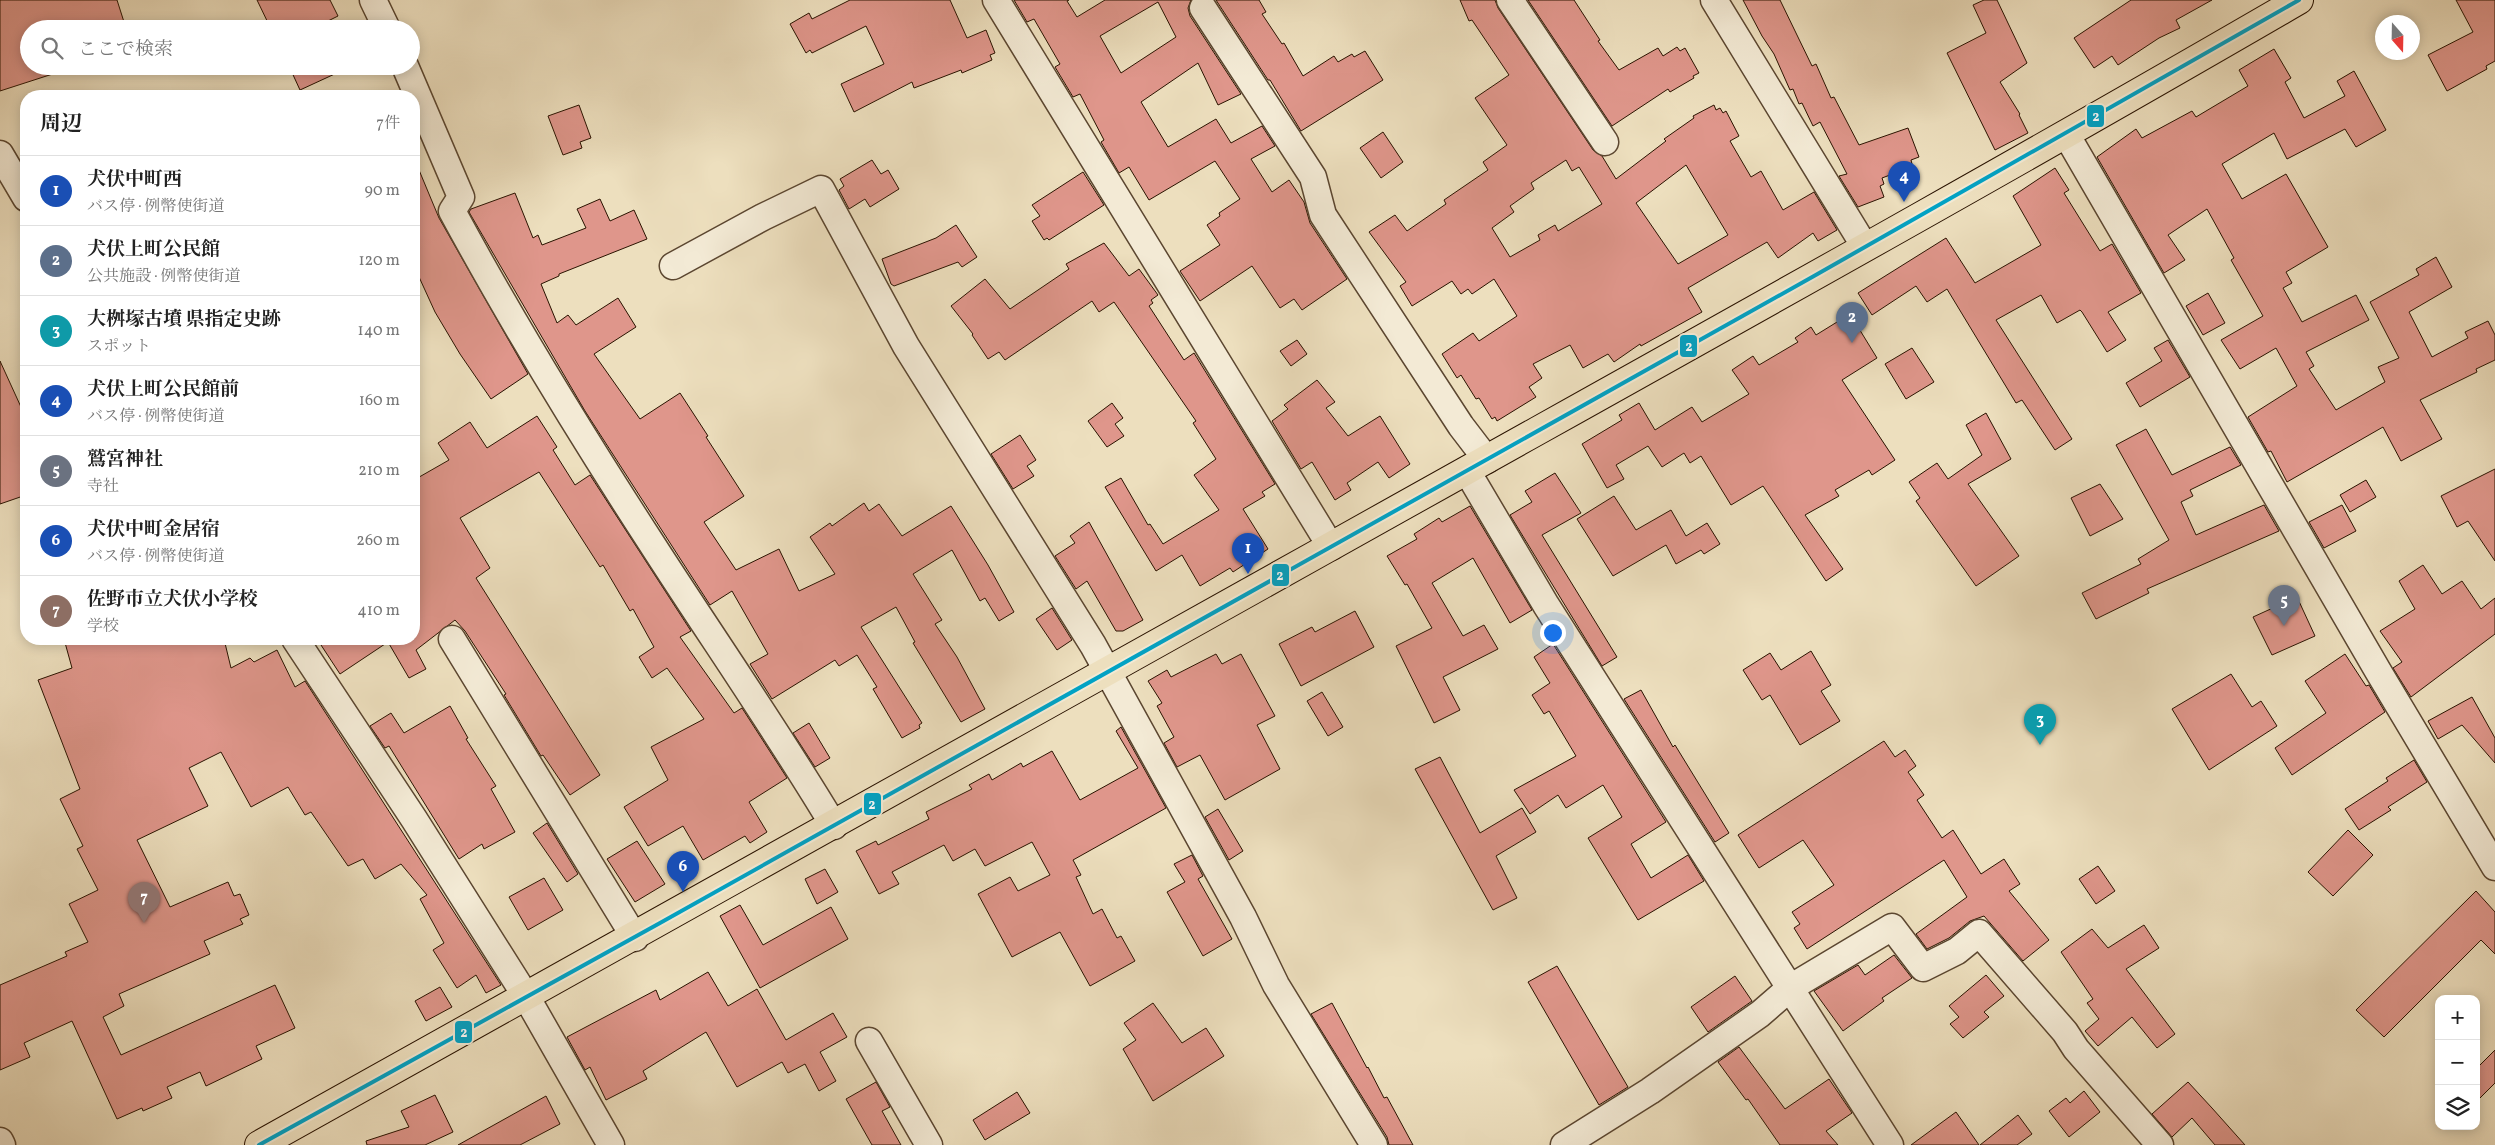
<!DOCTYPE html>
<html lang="ja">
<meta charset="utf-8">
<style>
body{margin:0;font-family:Vollkorn,"Noto Serif JP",serif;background:#f2f2f2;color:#222}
.controls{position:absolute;right:15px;bottom:15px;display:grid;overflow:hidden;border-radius:10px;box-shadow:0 2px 12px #0003}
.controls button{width:45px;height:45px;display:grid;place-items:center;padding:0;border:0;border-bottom:1px solid #e0e0e0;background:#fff;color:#222;font:25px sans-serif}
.compass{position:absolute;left:2375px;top:15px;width:45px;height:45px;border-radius:50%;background:#fff;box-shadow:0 2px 12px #0003;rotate:160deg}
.you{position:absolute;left:1552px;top:632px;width:18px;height:18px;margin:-12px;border:4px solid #fff;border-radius:50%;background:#1a73e8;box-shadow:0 0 0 8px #1a73e833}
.badge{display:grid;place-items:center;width:32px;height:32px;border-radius:50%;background:#d93025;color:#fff;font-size:16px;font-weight:700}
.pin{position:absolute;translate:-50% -41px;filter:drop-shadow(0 1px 2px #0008)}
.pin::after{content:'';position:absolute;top:26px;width:18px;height:15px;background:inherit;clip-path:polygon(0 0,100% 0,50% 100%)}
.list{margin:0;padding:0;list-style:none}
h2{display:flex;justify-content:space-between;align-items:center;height:65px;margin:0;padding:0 20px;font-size:21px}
h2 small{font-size:16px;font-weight:400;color:#767676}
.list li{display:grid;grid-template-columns:32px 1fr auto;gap:15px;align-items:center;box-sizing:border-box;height:70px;padding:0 20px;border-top:1px solid #e0e0e0}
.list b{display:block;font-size:19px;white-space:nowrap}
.list p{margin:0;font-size:16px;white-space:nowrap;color:#767676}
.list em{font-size:16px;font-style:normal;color:#767676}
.icon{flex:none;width:28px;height:28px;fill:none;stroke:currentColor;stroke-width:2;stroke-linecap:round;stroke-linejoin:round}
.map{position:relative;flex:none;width:2495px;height:1145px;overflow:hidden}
.search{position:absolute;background:#fff;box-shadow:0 2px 12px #0003;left:20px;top:20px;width:400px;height:55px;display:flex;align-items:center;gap:12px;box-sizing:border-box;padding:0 18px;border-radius:28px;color:#767676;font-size:19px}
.panel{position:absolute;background:#fff;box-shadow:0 2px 12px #0003;left:20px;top:90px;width:400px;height:555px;border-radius:20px}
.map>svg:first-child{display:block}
</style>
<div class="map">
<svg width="2495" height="1145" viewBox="0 0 2495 1145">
<rect width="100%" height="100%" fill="#eddfbe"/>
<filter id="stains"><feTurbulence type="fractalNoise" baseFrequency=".004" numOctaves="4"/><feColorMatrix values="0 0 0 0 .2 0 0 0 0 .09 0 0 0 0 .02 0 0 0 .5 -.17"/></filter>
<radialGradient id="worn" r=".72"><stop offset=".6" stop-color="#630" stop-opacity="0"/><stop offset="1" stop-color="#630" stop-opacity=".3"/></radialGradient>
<g fill="#df968b" stroke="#2a1300" fill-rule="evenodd">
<polygon points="0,0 117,0 124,22 117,24 118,29 29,29 29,66 64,66 65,70 0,91"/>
<polygon points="257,0 330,0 338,16 312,29 271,29"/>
<polygon points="850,0 950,0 967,38 986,30 995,53 990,55 992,60 962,73 961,70 914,88 912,82 854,112 841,84 884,64 866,26 812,53 810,50 806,53 790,24 809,13 812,19"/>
<path d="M1014,0h55l-2,1 10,16 28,-17h86l-3,8 2,8 51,78 -23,11 -20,-42 -57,39 27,45 48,-28 15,24 31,-17 13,20 -24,13 21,33 17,-12 15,22 6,21 37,56 -45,31 -8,-11 -14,9 -28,-42 -52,35 -20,-30 40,-26 -13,-20 13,-9 -1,-3 21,-14 -25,-38 -66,39 -20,-33 -10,6 -18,-31 3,-2 -24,-46 -7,3 -18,-30 5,-3 -26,-45 -7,3zM1158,2l18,35 -55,36 -21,-37z"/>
<polygon points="1216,0 1259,0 1266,12 1262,14 1282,44 1284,43 1303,76 1334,56 1338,62 1352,54 1354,57 1365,51 1383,80 1301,131 1270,80 1268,80"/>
<path d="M1460,0h35l3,8 95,142 9,6 14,23 50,-38 -2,-2 30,-21 -1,-2 21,-11 2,5 4,-2 3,5 3,-2 13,25 -9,5 21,36 10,-6 22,39 31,-18 23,38 -19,11 -5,-8 -35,25 -11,-16 -79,46 14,24 -61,34 -1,-2 -26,18 -6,-8 -25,14 -13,-23 -37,19 9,14 -13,9 7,10 -39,24 -2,-4 -3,2 -13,-21 -3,1 -15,-24 -4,3 -15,-24 31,-21 6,8 38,-25 -23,-37 -22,15 -4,-5 -7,5 -9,-13 -40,25 -12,-20 6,-4 -37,-50 26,-17 12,16 39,-27 -2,-4 44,-30 -5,-8 24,-17 -32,-47 34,-23 -37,-55 -3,1zM1566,160l6,11 7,-4 23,37 -44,27 -3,-6 -17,10 2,5 -30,17 -18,-29 22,-16 -4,-6 24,-17 -3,-6zM1686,165l42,70 -50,29 -42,-61z"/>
<polygon points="1528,0 1574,0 1600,40 1598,41 1619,70 1658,48 1663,56 1677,47 1680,51 1685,48 1699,73 1693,76 1694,78 1670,92 1668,89 1612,126"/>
<polygon points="1743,0 1780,0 1812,66 1816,64 1831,98 1834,97 1859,145 1908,128 1919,157 1911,160 1912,164 1906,167 1906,169 1882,178 1884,184 1880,186 1884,197 1858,207 1839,176 1847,174 1820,122 1813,126 1802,103 1799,104 1793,89 1790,90 1774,54 1762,36"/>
<polygon points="1984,0 1997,0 2027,63 2000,82 2020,114 2019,115 2028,133 1995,150 1947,53 1986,33 1973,5"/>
<polygon points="2131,0 2212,0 2176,20 2180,28 2159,38 2118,65 2112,56 2094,68 2074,38"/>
<polygon points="2456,0 2495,0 2495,61 2486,66 2487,69 2447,91 2428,55 2473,32"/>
<polygon points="2274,49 2291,78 2285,82 2304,118 2345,96 2337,81 2354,71 2386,130 2356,147 2345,129 2287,159 2274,133 2222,164 2242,199 2286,174 2328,247 2286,272 2292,283 2283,288 2302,322 2356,295 2369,320 2306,352 2314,366 2309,369 2336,410 2385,382 2378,367 2399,358 2370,302 2419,275 2416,269 2436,257 2452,287 2409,312 2432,357 2468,338 2465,332 2488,321 2495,335 2495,360 2476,369 2477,372 2420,400 2442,439 2401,461 2383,427 2287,482 2271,451 2268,452 2248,417 2297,386 2276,348 2240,369 2221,340 2263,316 2231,260 2234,258 2207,209 2168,235 2185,260 2164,273 2097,157 2136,129 2142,138 2192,111 2196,117 2248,86 2239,70"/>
<polygon points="289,66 352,66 300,90"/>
<polygon points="579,105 591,138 580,142 582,148 563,155 548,116"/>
<polygon points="1383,132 1403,162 1381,178 1360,148"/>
<polygon points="414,158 439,218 528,374 491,399 460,354 435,312 414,266"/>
<polygon points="872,160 881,174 888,170 899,189 870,207 865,199 849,209 839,190 844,186 840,179"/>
<polygon points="2055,168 2069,190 2064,193 2100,251 2112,244 2141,293 2108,312 2126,340 2107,352 2082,312 2080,310 2057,323 2041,295 1996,320 2072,439 2055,450 2022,400 2016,403 1947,289 1927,302 1916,286 1872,315 1858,293 1946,238 1975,283 2041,245 2013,196"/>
<polygon points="1083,172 1104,205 1049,240 1047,238 1044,240 1032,221 1040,216 1032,205"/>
<polygon points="515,193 533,238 538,235 542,245 586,228 577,209 600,199 610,221 634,210 647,239 559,274 559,276 541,284 557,323 568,315 576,325 618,298 636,327 594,354 640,419 680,393 708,436 706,437 744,496 704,522 736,570 779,549 799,591 835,574 810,537 830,523 832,526 864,503 869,511 879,504 902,536 951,506 988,565 1014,612 999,621 985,598 980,601 952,550 913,574 942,620 935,624 957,657 985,709 961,722 913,643 915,642 896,607 861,627 922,723 919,725 920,728 902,738 873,689 877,687 857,655 839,666 835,660 772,699 750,664 768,654 732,591 710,605 585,411 469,212 471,209"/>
<polygon points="956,225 977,257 962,267 958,262 894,286 891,284 882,259 936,238"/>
<polygon points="1104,243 1129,276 1139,269 1158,295 1151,300 1153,303 1149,306 1184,360 1194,353 1275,484 1262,492 1265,496 1243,509 1268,549 1233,572 1230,568 1200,586 1182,555 1156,571 1105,487 1121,478 1148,525 1150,524 1163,544 1219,510 1194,475 1216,459 1193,423 1196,421 1114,302 1099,312 1092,301 1005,360 999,352 988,359 972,335 973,334 951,306 985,279 1010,309 1069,269 1066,264"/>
<polygon points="2208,293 2225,323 2203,335 2186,306"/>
<polygon points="1850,314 1877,358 1842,380 1895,460 1872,475 1869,470 1835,490 1839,496 1805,515 1843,569 1826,581 1763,486 1731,505 1701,456 1690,463 1684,453 1662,467 1648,446 1616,465 1624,479 1607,488 1582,444 1622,420 1619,415 1639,403 1655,430 1692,407 1702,422 1749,394 1732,370 1753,356 1759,365 1798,342 1795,338 1811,327 1816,335"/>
<polygon points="1297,340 1307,354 1291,366 1280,351"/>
<polygon points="2168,340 2190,377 2140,407 2126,383 2162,361 2154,348"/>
<polygon points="1912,348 1934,382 1906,399 1885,364"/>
<polygon points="0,361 26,418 26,495 0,504"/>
<polygon points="1317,380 1335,402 1326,408 1348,436 1380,416 1410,464 1389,478 1378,462 1347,483 1351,490 1335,500 1312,462 1301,469 1272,421 1288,409 1284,405"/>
<polygon points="1112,403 1123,418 1115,424 1124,436 1107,447 1088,421"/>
<polygon points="1986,413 2011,459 1968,484 2019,556 1976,586 1916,501 1920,498 1909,482 1937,463 1948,479 1982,455 1966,425"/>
<polygon points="537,416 557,447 553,450 575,485 590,475 691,631 680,637 734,713 742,708 787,778 749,802 767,832 750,843 745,836 703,860 683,826 648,846 624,807 668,780 651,747 704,719 667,668 652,678 639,657 654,647 633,609 630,611 603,565 600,567 539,472 460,518 490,568 476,578 600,775 570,795 543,755 541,756 504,695 506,694 465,631 455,620 416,650 426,669 409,678 388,642 340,674 321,645 331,639 414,639 414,480 449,460 438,443 470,422 487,448"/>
<polygon points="2146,429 2172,475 2230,447 2241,465 2190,490 2193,496 2181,502 2196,535 2264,505 2279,531 2147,589 2149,593 2096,619 2082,593 2141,564 2138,559 2169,540 2116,445"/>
<polygon points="1020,435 1036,460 1027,466 1034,476 1013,489 991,454"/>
<polygon points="2495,469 2495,561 2468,521 2457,527 2441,496"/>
<polygon points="1555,473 1581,513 1542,535 1617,657 1602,666 1510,515 1532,502 1525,491"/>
<polygon points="2366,480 2376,497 2350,512 2340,495"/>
<polygon points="2100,484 2123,519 2090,536 2071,498"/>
<polygon points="1614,496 1636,530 1671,510 1686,536 1707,523 1720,544 1704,554 1701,550 1676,564 1666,545 1613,576 1577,519"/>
<polygon points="2342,505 2356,531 2324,548 2309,522"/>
<polygon points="1470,506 1532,610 1510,623 1473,558 1432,583 1463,636 1484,625 1498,649 1443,677 1460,710 1434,723 1396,646 1432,628 1407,584 1405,585 1387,556 1417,539 1414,534 1439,518 1442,522"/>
<polygon points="1089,522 1143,620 1123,631 1116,631 1087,581 1076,589 1055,556 1075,543 1070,536"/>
<polygon points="2423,565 2442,594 2462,581 2481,609 2495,598 2495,634 2411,697 2393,668 2402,662 2380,631 2415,609 2399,581"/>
<polygon points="2297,597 2315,636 2272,655 2253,617"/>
<polygon points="1052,608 1072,640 1057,650 1036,619"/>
<polygon points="1355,611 1374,647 1301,686 1279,644 1312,627 1315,632"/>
<polygon points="64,639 224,639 231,668 250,658 254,662 277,650 295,687 305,681 501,985 486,993 476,975 457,988 433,950 444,943 420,899 427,895 401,864 375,879 363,859 348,866 311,812 305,815 288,787 251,807 221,752 189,768 208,806 137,840 170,907 228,882 234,896 240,894 249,915 240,919 243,924 204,941 210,954 119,994 124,1006 103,1017 121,1055 275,985 295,1028 256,1046 262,1059 206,1086 200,1072 167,1087 172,1098 143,1111 142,1108 117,1119 72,1021 24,1043 30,1057 0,1070 0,985 67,956 65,952 88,942 69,904 98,890 77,849 83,846 60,799 80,789 38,680 72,668"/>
<polygon points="1553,644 1666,822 1631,844 1651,878 1688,855 1704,881 1638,920 1588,838 1622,817 1603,785 1566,808 1558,795 1530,814 1514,790 1576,756 1549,711 1544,714 1532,695 1550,683 1534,657"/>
<polygon points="1811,651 1831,685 1821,691 1840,721 1800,745 1770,695 1762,700 1743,670 1770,653 1781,670"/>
<polygon points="1216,654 1222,664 1241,654 1275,716 1257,725 1280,769 1225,800 1200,755 1177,767 1164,743 1174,737 1157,706 1162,703 1148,681 1167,670 1171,677"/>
<polygon points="2345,654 2366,686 2369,685 2385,712 2292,775 2275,748 2326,713 2305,681"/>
<polygon points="2231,674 2252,707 2261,701 2277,726 2209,770 2172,709"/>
<polygon points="1641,690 1673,747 1675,745 1729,833 1715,842 1624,699"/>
<polygon points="1322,692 1343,727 1328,736 1307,701"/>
<polygon points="2472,697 2495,738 2495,763 2462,725 2438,739 2428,721"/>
<polygon points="450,706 468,738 466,739 496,786 491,789 515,832 484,849 482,844 459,859 389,746 385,748 370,726 391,713 404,733"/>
<polygon points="809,723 830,758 815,767 793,733"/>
<polygon points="1121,727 1166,808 1073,860 1081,875 1076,877 1093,914 1102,909 1117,938 1121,936 1135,961 1090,986 1060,932 1012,957 978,894 1010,877 1018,891 1050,875 1032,842 985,866 975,849 953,861 944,845 892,872 899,884 879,894 856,851 876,841 878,845 929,819 926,812 972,789 969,785 989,774 992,780 1021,763 1023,767 1052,751 1080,800 1138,768 1116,731"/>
<polygon points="1884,741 1895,757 1905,750 1916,766 1908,772 1924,795 1917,800 1942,838 1953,830 1981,874 2004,859 2020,884 2009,891 2049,940 2023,961 1984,916 1970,921 1949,938 1927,949 1916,934 1967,897 1944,860 1807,949 1794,928 1800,924 1792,912 1834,885 1803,840 1759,868 1738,835"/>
<polygon points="1440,757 1480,833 1522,808 1536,832 1496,856 1517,898 1493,910 1415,769"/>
<polygon points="2414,760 2427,782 2388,807 2391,810 2359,830 2345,809 2388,781 2386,778"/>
<polygon points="1218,809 1243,851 1229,860 1205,817"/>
<polygon points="547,823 578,874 567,882 533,833"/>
<polygon points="2348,830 2373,855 2333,896 2308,872"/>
<polygon points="637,841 665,884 635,902 607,859"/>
<polygon points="1192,855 1203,876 1198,879 1232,939 1203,956 1167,892 1185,882 1174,864"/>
<polygon points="2098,866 2115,891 2096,904 2079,879"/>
<polygon points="825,869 838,892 817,904 805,879"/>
<polygon points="544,878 563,910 528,930 509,897"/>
<polygon points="2476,891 2495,912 2495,954 2481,940 2384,1037 2356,1010"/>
<polygon points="740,905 763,945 831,907 848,939 760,988 720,916"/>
<polygon points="2144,925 2159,948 2126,969 2175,1034 2157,1048 2132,1017 2098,1046 2085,1031 2099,1019 2087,1003 2093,999 2061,952 2092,929 2108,948"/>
<polygon points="1894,955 1912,978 1882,998 1884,1001 1843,1031 1814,991 1858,965 1865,975"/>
<polygon points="1557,966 1628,1087 1599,1105 1528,982"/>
<polygon points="708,972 728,1006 757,989 786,1040 833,1013 847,1037 820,1052 836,1081 819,1091 805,1064 788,1073 782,1062 737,1087 706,1032 643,1071 647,1079 606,1100 590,1067 585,1070 567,1037 656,990 660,1000"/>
<polygon points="1986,975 2004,996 1984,1012 1989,1017 1963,1038 1950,1024 1959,1017 1949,1006"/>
<polygon points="1735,976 1752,1001 1708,1032 1691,1007"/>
<polygon points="440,987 452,1007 426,1021 415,1001"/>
<polygon points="1153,1003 1182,1043 1206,1028 1224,1056 1153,1101 1123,1049 1136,1040 1124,1023"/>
<polygon points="1332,1003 1367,1068 1368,1067 1384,1098 1387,1097 1413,1145 1389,1145 1387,1137 1311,1014"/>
<polygon points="1739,1047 1785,1109 1829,1079 1852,1113 1826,1131 1838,1145 1780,1145 1748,1099 1746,1100 1718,1062"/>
<polygon points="2495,1050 2495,1083 2476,1102 2476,1069"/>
<polygon points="876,1082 890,1107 882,1111 901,1145 872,1145 846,1099"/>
<polygon points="2188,1082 2212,1108 2245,1145 2215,1145 2192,1118 2172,1137 2152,1114"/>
<polygon points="2084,1091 2100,1112 2069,1137 2049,1111 2066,1098 2070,1103"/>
<polygon points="1017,1092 1030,1113 985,1140 973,1120"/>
<polygon points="435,1095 453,1132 425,1145 367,1145 366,1141 409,1127 401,1111"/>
<polygon points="546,1096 560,1124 520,1145 458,1145"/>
<polygon points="1956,1112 1979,1145 1911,1145"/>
<polygon points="2018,1115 2032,1134 2017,1145 1980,1145"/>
</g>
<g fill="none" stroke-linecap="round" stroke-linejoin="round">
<defs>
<g id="minor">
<polyline points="373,0 387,29"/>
<polyline points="996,0 1331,547"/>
<polyline points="1510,0 1605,142"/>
<polyline points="1714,0 1865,247"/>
<polyline points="1203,8 1313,177 1323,215 1461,426 1487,460"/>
<path d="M405,66l56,131 -9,14c61,113 128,222 198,330 61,95 126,188 184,285"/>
<polyline points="2066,134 2378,671 2495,867"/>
<polyline points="0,154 26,198"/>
<polyline points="673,266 763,217 821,189 906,346 1093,645 1243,917 1276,985 1374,1145"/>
<polyline points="1467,471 1546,605 1890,1145"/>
<polyline points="295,639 414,819 527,998 611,1145"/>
<polyline points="452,639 635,938"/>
<polyline points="869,1041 929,1145"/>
<polyline points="0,1141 2,1145"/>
<polyline points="1564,1145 1650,1091 1760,1014 1790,988 1892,927 1923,968 1957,951 1979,933 2065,1032 2076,1049 2160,1145"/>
</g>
<path id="major" d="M259,1145c357,-196 712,-396 1067,-596 325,-182 651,-362 973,-549"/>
</defs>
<use href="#minor" stroke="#5b4630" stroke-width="29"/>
<use href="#major" stroke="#2a1300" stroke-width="30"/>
<use href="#minor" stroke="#f3ead5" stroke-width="26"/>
<use href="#major" stroke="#eddfbe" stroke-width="28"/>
<defs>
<polyline id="bus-1" points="259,1145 660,923 1814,276 2299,0"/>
</defs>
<use href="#bus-1" stroke="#f3ead5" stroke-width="8"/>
<use href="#bus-1" stroke="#02a2c4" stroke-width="4"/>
</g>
<g stroke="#f3ead5" stroke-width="2">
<rect x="2086" y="104" width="19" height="24" rx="5" fill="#02a2c4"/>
<rect x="1679" y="334" width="19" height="24" rx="5" fill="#02a2c4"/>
<rect x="1271" y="563" width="19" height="24" rx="5" fill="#02a2c4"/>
<rect x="863" y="792" width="19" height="24" rx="5" fill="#02a2c4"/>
<rect x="454" y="1020" width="19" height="24" rx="5" fill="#02a2c4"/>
</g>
<g font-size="14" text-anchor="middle" font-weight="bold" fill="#fff">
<text x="2096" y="121">2</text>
<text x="1689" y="351">2</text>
<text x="1280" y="580">2</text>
<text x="872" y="809">2</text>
<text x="464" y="1037">2</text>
</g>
<rect width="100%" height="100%" filter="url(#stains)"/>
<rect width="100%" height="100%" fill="url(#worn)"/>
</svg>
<div class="controls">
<button>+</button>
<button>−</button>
<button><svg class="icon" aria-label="layers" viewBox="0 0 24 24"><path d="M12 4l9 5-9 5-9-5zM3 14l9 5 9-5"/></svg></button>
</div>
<svg class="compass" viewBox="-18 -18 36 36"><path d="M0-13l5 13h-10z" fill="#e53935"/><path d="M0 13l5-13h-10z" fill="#767676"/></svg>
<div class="you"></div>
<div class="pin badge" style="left:1248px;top:574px;background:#1a4fb4">1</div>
<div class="pin badge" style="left:1852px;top:343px;background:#5c6f8a">2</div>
<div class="pin badge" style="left:2040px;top:745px;background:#0f9aa8">3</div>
<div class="pin badge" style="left:1904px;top:202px;background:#1a4fb4">4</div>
<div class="pin badge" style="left:2284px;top:626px;background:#6b7280">5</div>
<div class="pin badge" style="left:683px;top:892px;background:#1a4fb4">6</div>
<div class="pin badge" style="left:144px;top:923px;background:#8d6e63">7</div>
<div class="search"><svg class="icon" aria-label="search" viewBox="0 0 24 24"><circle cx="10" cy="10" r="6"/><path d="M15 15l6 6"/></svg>ここで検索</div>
<section class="panel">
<h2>周辺<small>7件</small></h2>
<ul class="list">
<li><span class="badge" style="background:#1a4fb4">1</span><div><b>犬伏中町西</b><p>バス停 · 例幣使街道</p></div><em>90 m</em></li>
<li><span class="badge" style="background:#5c6f8a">2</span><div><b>犬伏上町公民館</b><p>公共施設 · 例幣使街道</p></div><em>120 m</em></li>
<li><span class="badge" style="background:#0f9aa8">3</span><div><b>大桝塚古墳 県指定史跡</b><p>スポット</p></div><em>140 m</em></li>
<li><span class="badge" style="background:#1a4fb4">4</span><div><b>犬伏上町公民館前</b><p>バス停 · 例幣使街道</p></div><em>160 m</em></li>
<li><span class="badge" style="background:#6b7280">5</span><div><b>鷲宮神社</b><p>寺社</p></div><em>210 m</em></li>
<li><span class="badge" style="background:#1a4fb4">6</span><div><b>犬伏中町金居宿</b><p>バス停 · 例幣使街道</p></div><em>260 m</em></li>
<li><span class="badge" style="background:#8d6e63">7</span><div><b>佐野市立犬伏小学校</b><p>学校</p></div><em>410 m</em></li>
</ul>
</section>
</div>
